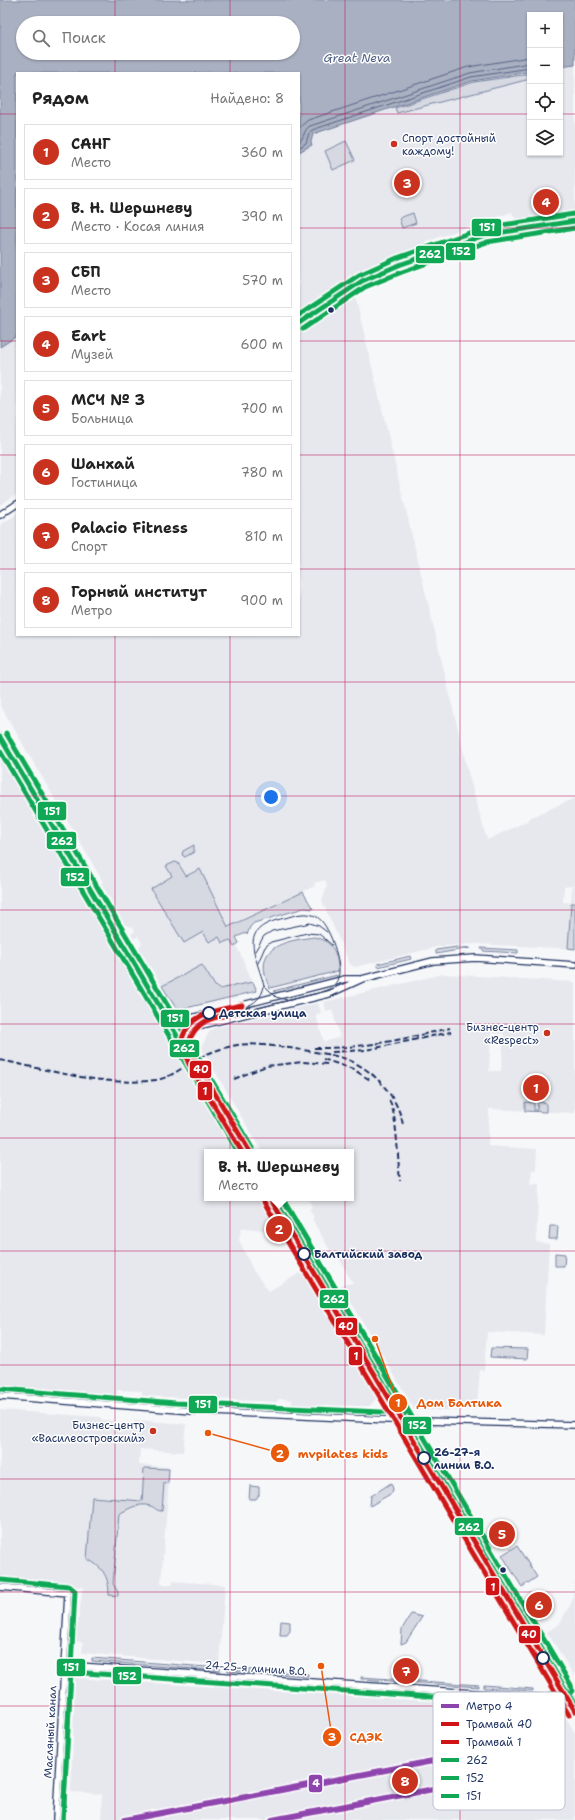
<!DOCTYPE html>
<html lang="ru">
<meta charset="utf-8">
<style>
body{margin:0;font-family:"Shantell Sans",sans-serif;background:#f6f6f6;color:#222}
.controls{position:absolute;right:12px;top:12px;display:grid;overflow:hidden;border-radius:0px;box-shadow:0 1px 3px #0004}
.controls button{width:36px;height:36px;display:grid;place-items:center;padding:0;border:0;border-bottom:1px solid #e0e0e0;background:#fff;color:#222;font:20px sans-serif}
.you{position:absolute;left:271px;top:797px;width:14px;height:14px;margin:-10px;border:3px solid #fff;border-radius:50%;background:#1a73e8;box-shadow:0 0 0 6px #1a73e833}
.badge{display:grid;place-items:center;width:26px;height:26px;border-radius:50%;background:#c8321e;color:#fff;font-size:13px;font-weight:700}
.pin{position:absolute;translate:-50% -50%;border:2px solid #fff;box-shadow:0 1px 4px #0006}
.popup{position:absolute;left:204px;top:1149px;width:150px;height:52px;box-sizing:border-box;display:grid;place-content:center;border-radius:0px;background:#fff;filter:drop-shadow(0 1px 3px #0005);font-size:13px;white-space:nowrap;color:#767676}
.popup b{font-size:15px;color:#222}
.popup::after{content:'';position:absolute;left:50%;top:100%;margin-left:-8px;border:8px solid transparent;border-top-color:#fff}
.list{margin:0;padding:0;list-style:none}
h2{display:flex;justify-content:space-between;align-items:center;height:52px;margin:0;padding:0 16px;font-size:17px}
h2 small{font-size:13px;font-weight:400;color:#767676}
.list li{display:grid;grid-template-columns:26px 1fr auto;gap:12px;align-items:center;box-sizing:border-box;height:56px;margin:0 8px 8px;padding:0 8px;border:1px solid #e0e0e0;border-radius:0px}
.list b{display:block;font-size:15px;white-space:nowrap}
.list p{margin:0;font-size:13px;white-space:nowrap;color:#767676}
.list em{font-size:13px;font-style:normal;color:#767676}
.icon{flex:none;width:22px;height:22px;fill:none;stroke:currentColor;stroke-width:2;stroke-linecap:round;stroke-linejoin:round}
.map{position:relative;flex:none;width:575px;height:1820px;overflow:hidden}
.search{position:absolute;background:#fff;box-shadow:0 1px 3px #0004;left:16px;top:16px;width:284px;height:44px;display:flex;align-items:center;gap:10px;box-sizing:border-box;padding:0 14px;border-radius:22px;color:#767676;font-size:15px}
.panel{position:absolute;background:#fff;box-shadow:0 1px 3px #0004;left:16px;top:72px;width:284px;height:564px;border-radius:0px}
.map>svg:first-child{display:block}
</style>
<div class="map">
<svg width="575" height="1820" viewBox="0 0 575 1820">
<rect width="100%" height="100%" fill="#f6f7f9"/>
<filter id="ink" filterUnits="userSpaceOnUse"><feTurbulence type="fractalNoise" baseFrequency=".025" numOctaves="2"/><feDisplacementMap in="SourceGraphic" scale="8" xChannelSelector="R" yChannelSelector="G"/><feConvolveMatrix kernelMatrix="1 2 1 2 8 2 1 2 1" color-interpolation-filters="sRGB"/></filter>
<g filter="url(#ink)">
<g fill="#e6e8ee" fill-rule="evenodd">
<polygon points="575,65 575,212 516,220 512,212 425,242 426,247 360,271 299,312 299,152 312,145 311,142 313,134 472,81 530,72 530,153 560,153 560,67"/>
<path d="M355,295l114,481 18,64 42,-20v-2l46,-20v151l-99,-5 -35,2 -86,21 -5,-3 -28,-63 5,-16 -2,-5 -11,3 1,3 -87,41 29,64 -78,18 -5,-3 -35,-58 3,-5 -4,-7 -4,3 -3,-5 4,-3 -2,-4 -8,-2 -24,-42 2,-1 -16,-28 -87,-149v-180l17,-11v121h282v-303zM572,886l-1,17 -8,-1 1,-15z"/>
<polygon points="17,336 17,494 0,505 0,347"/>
<polygon points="0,757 235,1152 207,1152 207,1198 262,1198 279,1228 278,1231 241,1228 239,1240 254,1272 269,1291 300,1273 301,1275 304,1273 377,1398 369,1406 292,1405 292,1400 284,1399 278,1399 277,1402 142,1396 142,1391 117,1390 117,1395 0,1387"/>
<path d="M443,974l132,8v131l-86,-4 -1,37 49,3 -1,21h-4l-2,14h9l-3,58 13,2 -5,91 -57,-3 -3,38h-4l-3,37h-8v3h-54l-74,-125 12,-2 -19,-33 -3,2 -19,-33 2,-2 -5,-8 3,-2 -4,-9h43v-46h-89l-59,-101 -1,-5 7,-14 5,-4 104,-25 3,10 -5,2 8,27 16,-5 -8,-27 -6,1 -2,-9zM491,1033l13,1 -3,37h-12z"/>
<polygon points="0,1410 100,1417 103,1420 115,1421 115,1423 133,1425 135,1420 186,1424 183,1452 140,1449 139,1465 170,1467 161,1584 172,1585 173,1581 225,1585 219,1663 217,1664 82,1653 83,1642 75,1641 83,1587 0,1580"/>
<polygon points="575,1581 575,1677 547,1632 559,1624 572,1602"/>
<polygon points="75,1678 552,1709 565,1716 575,1733 575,1820 101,1820 102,1794 71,1792"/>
</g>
<g fill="#d6d9e2" stroke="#7884a0">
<polygon points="530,74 530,79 397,113 395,108 474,82"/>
<polygon points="346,141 355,160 333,170 325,151"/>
<polygon points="413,213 416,223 402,228 399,218"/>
<polygon points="194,845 194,852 185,857 182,855 183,851"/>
<polygon points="175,862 178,863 186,876 200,869 228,927 303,892 313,909 304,908 254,923 250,927 247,935 246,933 236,937 239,943 234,947 230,940 222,943 219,937 209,942 203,932 184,943 151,889 172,876 166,866"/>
<polygon points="571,903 575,903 575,949 568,948"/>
<path d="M314,937c18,3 24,16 24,34l-68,17c-3,-5 -4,-9 -5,-14 -7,-30 27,-34 49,-37z"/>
<polygon points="457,947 470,948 436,954 436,950"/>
<polygon points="481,948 518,950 518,953 483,951"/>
<polygon points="410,956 411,959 378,967 377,964"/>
<polygon points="202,965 215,986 219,989 253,982 257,991 182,1009 176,1008 162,986"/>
<polygon points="337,975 337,978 277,993 273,991"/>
<polygon points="525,1102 534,1103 534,1110 537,1110 538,1102 546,1103 546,1112 525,1111"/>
<polygon points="550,1226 558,1226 557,1239 549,1239"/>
<polygon points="555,1253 565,1254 564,1266 555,1266"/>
<polygon points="491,1348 528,1349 527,1359 490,1357"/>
<path d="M144,1468l25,1 -1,14h-4l-2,28c-6,0 -7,-4 -12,-5 -11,-4 -22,3 -31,8l-6,70 5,8v4l-9,-1c0,-18 -6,-28 -22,-36l5,-62 50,4z"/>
<polygon points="391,1483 393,1489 392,1493 370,1506 371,1496"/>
<polygon points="250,1486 259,1487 259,1495 256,1499 249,1499"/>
<polygon points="517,1546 537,1577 522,1587 502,1555"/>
<polygon points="411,1614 422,1617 406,1642 401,1644 402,1629"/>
<polygon points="281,1621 290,1622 290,1631 287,1635 280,1635"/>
<polygon points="92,1658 220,1668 220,1671 92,1661"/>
<polygon points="226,1668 308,1674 308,1676 228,1671"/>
<polygon points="77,1671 159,1677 159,1679 77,1674"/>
<polygon points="361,1677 479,1685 479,1687 361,1679"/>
<polygon points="175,1678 204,1680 203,1682 174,1680"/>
<polygon points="215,1681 315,1688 315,1690 215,1683"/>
<polygon points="484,1685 533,1689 533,1691 484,1688"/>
<polygon points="322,1688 353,1690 353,1693 321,1690"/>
<polygon points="355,1691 396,1693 395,1695 355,1693"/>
<polygon points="403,1694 434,1696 434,1698 403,1696"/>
<polygon points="483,1700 543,1703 543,1705 483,1701"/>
</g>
<path fill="#a9b0c1" stroke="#707c99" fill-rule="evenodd" d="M0,0h575v65l-15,2v-52h-30v57l-58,9 -159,53 -2,8 1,3 -13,7v-79h-282v263l-17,11zM23,23h270v30h-270z"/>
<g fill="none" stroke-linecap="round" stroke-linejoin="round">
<g stroke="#546386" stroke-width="1">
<polyline points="299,128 308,120 468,67 530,57"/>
<path d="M299,142c6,-4 4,-12 11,-16l160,-53 60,-10"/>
<polyline points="299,148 306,143 309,133 312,130 471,77 530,68"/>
</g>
<defs>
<g id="street">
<polyline points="299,323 362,281 399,265 485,235 575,221"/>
<polyline points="8,510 17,504"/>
<polyline points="0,515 4,512"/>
<polyline points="0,737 246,1152"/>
<polyline points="171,1026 190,1028 329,994 362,979 433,961 475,958 575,965"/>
<polyline points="171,1026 183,1020 345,979 359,979"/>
<polyline points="274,1198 575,1705"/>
<polyline points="0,1396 192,1411 389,1420 575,1425"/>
<polyline points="0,1587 68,1593 56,1820"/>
<polyline points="64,1665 546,1698 565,1689"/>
</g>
</defs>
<use href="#street" stroke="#1b2f5e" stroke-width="8"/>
<use href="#street" stroke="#fff" stroke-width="5.5"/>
<g stroke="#1b2f5e" stroke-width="1">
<polyline points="255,951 264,936 272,931 310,923 319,926 327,932"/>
<polyline points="258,963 265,947 271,942 307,933 319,934 332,945"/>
<polyline points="264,985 276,997 287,1000"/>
<path d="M210,1015c19,-5 52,-5 54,-30 -10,-35 -26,-57 21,-67 10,-3 22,-7 32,-1 12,7 23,42 22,55 0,6 -3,12 -8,16 -8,5 -20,6 -29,9 -20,5 -40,10 -59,15"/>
</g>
<g stroke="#1b2f5e" stroke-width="2" stroke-dasharray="6 3" stroke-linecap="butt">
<path d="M314,1048c47,1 91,-9 136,-20"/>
<polyline points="332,1052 366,1050 451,1032"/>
<polyline points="323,1059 353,1069 370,1080"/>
<path d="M0,1060c50,10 104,27 156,20 13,-2 23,-10 34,-17 13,-8 28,-14 42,-17 18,-4 40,0 58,2 17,3 36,5 53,10 29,9 55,38 60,67"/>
<polyline points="234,1079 266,1066 303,1062 328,1064"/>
<path d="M389,1100c8,11 9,65 11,81"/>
</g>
<defs>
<g id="bus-1">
<polyline points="299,323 362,281 399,265 485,235 575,221"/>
<polyline points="0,737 246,1152"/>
<polyline points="274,1198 575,1705"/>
</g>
<g id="bus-2">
<polyline points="303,329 365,287 402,272 487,242 575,228"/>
<polyline points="0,751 238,1152"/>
<polyline points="63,1820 71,1672 546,1705 568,1695 572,1691 571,1685 282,1198"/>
</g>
<g id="bus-3">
<polyline points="299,315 359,275 397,258 483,228 574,214"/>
<polyline points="6,733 252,1148"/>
<polyline points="282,1198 411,1416"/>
<polyline points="1,1389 176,1403 405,1413"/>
<polyline points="1,1580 69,1586 75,1591 63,1820"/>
</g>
</defs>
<use href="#bus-1" stroke="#fff" stroke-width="8"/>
<use href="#bus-2" stroke="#fff" stroke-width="8"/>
<use href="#bus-3" stroke="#fff" stroke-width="8"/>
<use href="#bus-1" stroke="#10a855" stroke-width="5"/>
<use href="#bus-2" stroke="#10a855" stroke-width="5"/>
<use href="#bus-3" stroke="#10a855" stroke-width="5"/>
<defs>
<g id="tram-1">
<path d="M243,1012c-25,5 -46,4 -55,32l7,16 55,92"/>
<polyline points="270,1198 575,1711"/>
</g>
<g id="tram-2">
<path d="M242,1005c-26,5 -56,8 -61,39l8,20 53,88"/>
<polyline points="264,1202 569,1715"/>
</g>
</defs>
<use href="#tram-1" stroke="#fff" stroke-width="8"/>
<use href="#tram-2" stroke="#fff" stroke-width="8"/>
<use href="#tram-1" stroke="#ce1417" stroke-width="5"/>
<use href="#tram-2" stroke="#ce1417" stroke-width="5"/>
<defs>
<g id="metro-1">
<polyline points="125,1820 506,1747"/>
<polyline points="272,1820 512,1774"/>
</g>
</defs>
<use href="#metro-1" stroke="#fff" stroke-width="9"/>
<use href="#metro-1" stroke="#8e44ad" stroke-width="6"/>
</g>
</g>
<path fill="none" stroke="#c2185b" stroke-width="1" stroke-opacity="0.55" d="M115,0v23M230,0v23M345,0v1820M460,0v1820M115,53v20M230,53v20M0,114h17M299,114h231M560,114h15M0,228h17M299,228h276M0,341h17M299,341h276M0,455h17M299,455h276M0,569h17M299,569h276M115,635v1185M230,635v1185M0,682h575M0,796h575M0,910h575M0,1024h575M0,1138h575M0,1251h575M0,1365h575M0,1479h575M0,1592h575M0,1706h575"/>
<g fill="#c8321e" stroke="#fff" stroke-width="1.5">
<circle cx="394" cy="144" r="4"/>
<circle cx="547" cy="1033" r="4"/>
<circle cx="153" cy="1431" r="4"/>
</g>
<g fill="#1b2f5e" stroke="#fff" stroke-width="1.5">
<circle cx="331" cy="310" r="3.5"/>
<circle cx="503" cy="1570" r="3.5"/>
</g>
<g fill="#fff" stroke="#1b2f5e" stroke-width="2">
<circle cx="209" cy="1013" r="6"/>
<circle cx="304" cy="1254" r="6"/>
<circle cx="424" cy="1458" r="6"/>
<circle cx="543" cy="1658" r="6"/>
</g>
<g text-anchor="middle" stroke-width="3" stroke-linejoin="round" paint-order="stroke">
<g font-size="11" fill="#1b2f5e" stroke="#fff" text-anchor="end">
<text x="402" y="142" text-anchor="start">Спорт достойный<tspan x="402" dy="13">каждому!</tspan></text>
<text x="539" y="1031">Бизнес-центр<tspan x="539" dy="13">«Respect»</tspan></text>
<text x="145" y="1429">Бизнес-центр<tspan x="145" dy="13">«Василеостровский»</tspan></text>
</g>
<g font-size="11" font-weight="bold" fill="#1b2f5e" stroke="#fff" text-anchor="start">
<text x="219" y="1017">Детская улица</text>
<text x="314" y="1258">Балтийский завод</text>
<text x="434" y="1456">26-27-я<tspan x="434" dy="13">линии В.О.</tspan></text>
</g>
<g font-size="11" fill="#1b2f5e" stroke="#fff">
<text transform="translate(256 1668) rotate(4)" y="4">24-25-я линии В.О.</text>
<text transform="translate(50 1732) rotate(-87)" y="4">Масляный канал</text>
</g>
<g font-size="12" font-style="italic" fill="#4d5c81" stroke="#fff">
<text x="357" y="62">Great Neva</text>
</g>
</g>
<rect x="433" y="1692" width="132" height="118" rx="6" fill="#fff" stroke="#bbc1cf" stroke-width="1"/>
<rect x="441" y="1704" width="18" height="4" fill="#8e44ad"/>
<rect x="441" y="1722" width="18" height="4" fill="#ce1417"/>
<rect x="441" y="1740" width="18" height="4" fill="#ce1417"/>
<rect x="441" y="1758" width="18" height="4" fill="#10a855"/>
<rect x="441" y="1776" width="18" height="4" fill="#10a855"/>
<rect x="441" y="1794" width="18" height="4" fill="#10a855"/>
<g font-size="11" fill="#1b2f5e">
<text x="466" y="1710">Метро 4</text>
<text x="466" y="1728">Трамвай 40</text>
<text x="466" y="1746">Трамвай 1</text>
<text x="466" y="1764">262</text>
<text x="466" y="1782">152</text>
<text x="466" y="1800">151</text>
</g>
<path fill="none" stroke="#e8590c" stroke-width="1.5" d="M375 1339L398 1403M208 1433L280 1453M321 1666L332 1737"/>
<g fill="#e8590c" stroke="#fff" stroke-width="1.5">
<circle cx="375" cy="1339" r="4"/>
<circle cx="208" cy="1433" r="4"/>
<circle cx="321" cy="1666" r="4"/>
<circle cx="398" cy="1403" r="10"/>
<circle cx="280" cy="1453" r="10"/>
<circle cx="332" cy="1737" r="10"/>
</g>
<g font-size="12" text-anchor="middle" font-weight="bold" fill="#fff">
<text x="398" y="1407">1</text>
<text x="280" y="1458">2</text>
<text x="332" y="1741">3</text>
</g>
<g font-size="12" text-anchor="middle" font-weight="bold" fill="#e8590c" stroke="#fff" stroke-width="3" stroke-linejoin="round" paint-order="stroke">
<text x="459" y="1407">Дом Балтика</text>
<text x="343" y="1458">mvpilates kids</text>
<text x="366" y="1741">СДЭК</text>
</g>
<g stroke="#fff" stroke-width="1.5">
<rect x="471" y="218" width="31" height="19" rx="4" fill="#10a855"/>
<rect x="445" y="242" width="31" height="19" rx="4" fill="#10a855"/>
<rect x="415" y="245" width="30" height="19" rx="4" fill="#10a855"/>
<rect x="37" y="801" width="30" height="20" rx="4" fill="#10a855"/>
<rect x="46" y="831" width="31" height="19" rx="4" fill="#10a855"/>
<rect x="60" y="867" width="30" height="20" rx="4" fill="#10a855"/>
<rect x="160" y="1009" width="30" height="19" rx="4" fill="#10a855"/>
<rect x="169" y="1039" width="31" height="19" rx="4" fill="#10a855"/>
<rect x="189" y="1060" width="23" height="19" rx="4" fill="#ce1417"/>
<rect x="197" y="1081" width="16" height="20" rx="4" fill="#ce1417"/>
<rect x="319" y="1289" width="30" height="20" rx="4" fill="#10a855"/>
<rect x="335" y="1317" width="23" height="19" rx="4" fill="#ce1417"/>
<rect x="348" y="1346" width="15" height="20" rx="4" fill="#ce1417"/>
<rect x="188" y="1395" width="30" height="19" rx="4" fill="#10a855"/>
<rect x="402" y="1416" width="30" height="19" rx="4" fill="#10a855"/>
<rect x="454" y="1517" width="30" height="19" rx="4" fill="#10a855"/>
<rect x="485" y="1577" width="15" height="19" rx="4" fill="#ce1417"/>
<rect x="518" y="1625" width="23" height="19" rx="4" fill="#ce1417"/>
<rect x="56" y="1658" width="30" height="19" rx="4" fill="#10a855"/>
<rect x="112" y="1666" width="30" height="19" rx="4" fill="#10a855"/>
<rect x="308" y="1774" width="15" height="19" rx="4" fill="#8e44ad"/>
</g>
<g font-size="11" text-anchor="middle" font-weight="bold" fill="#fff">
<text x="487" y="231">151</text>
<text x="461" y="255">152</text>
<text x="430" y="258">262</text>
<text x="52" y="815">151</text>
<text x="62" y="845">262</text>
<text x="75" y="881">152</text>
<text x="175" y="1022">151</text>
<text x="184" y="1052">262</text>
<text x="201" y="1073">40</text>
<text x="205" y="1095">1</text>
<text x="334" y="1303">262</text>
<text x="346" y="1330">40</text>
<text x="356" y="1360">1</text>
<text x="203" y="1408">151</text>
<text x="417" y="1429">152</text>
<text x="469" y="1531">262</text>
<text x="493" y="1591">1</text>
<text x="529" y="1638">40</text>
<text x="71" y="1671">151</text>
<text x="127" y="1680">152</text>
<text x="316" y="1787">4</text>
</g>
</svg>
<div class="controls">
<button>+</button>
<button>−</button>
<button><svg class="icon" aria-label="locate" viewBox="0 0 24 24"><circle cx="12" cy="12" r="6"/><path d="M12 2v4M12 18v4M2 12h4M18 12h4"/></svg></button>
<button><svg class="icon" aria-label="layers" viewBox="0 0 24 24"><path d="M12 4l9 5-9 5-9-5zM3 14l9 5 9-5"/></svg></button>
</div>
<div class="you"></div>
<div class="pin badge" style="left:536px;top:1088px">1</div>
<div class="pin badge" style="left:279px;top:1229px">2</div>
<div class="popup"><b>В. Н. Шершневу</b>Место</div>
<div class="pin badge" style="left:407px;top:183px">3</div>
<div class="pin badge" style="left:546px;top:202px">4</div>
<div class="pin badge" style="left:502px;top:1534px">5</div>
<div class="pin badge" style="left:539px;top:1605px">6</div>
<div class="pin badge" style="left:406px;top:1671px">7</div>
<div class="pin badge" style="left:405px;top:1781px">8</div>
<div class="search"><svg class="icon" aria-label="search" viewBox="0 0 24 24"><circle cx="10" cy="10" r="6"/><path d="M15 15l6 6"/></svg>Поиск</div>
<section class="panel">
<h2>Рядом<small>Найдено: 8</small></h2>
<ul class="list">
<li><span class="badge">1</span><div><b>САНГ</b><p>Место</p></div><em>360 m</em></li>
<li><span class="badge">2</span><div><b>В. Н. Шершневу</b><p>Место · Косая линия</p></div><em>390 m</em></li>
<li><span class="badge">3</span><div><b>СБП</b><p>Место</p></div><em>570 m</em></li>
<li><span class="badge">4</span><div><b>Eart</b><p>Музей</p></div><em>600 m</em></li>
<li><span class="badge">5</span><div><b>МСЧ № 3</b><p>Больница</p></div><em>700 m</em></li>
<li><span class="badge">6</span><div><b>Шанхай</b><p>Гостиница</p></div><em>780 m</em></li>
<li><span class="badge">7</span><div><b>Palacio Fitness</b><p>Спорт</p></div><em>810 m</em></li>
<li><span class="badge">8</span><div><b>Горный институт</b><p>Метро</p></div><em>900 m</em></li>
</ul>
</section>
</div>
